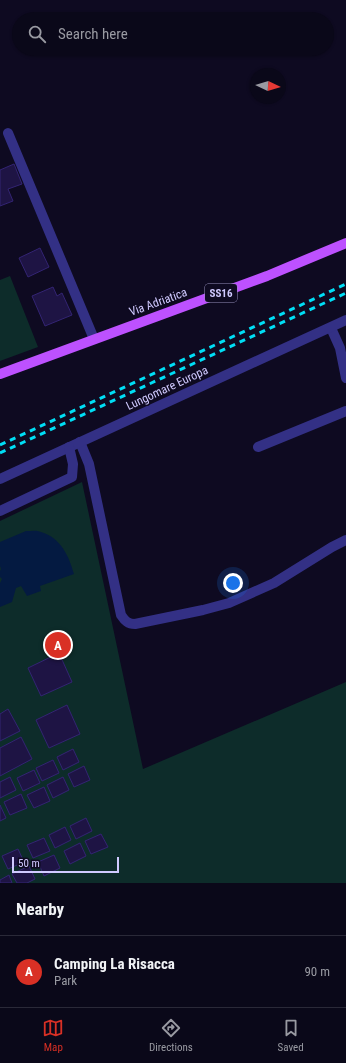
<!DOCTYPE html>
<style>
body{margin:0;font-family:"Roboto Condensed",sans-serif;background:#131122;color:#f1f3f6}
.compass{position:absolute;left:250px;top:68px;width:36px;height:36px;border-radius:50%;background:#0a0819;box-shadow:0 1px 3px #0004;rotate:94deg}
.scale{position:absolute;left:12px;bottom:10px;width:107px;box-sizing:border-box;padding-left:4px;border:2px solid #d0caff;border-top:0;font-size:11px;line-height:14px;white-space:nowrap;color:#d0caff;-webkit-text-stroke:3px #0e0a21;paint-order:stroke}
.you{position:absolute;left:233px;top:583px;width:14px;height:14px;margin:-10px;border:3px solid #fff;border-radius:50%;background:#1a73e8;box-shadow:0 0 0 6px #1a73e833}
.badge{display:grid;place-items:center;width:26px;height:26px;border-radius:50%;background:#d93025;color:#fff;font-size:13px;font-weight:700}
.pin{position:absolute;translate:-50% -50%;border:2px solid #fff;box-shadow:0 1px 4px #0006}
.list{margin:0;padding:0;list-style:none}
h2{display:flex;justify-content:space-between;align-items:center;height:52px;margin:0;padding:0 16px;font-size:17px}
h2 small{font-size:13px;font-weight:400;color:#999aa2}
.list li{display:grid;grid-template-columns:26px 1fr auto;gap:12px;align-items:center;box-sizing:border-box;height:72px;padding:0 16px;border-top:1px solid #2a2938}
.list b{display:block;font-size:15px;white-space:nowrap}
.list p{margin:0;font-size:13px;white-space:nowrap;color:#999aa2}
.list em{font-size:13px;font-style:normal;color:#999aa2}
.icon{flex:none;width:22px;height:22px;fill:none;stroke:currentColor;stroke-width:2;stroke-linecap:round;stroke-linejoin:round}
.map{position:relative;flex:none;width:346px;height:883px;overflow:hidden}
.search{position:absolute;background:#0a0819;box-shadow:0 1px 3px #0004;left:12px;right:12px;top:12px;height:44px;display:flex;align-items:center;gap:10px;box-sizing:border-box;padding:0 14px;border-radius:22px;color:#999aa2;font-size:15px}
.sheet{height:124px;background:#0a0819}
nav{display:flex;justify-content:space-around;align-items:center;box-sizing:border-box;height:56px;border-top:1px solid #2a2938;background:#0a0819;font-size:11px;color:#999aa2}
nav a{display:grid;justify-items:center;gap:2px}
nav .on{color:#d93025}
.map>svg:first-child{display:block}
</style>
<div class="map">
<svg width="346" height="883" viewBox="0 0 346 883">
<rect width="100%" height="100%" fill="#0e0a21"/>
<g fill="#0d2c2a">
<polygon points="10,276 38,347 0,361 0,280"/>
<polygon points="82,482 143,769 346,682 346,883 0,883 0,521"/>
</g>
<path fill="#041a41" d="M26,531c5,0 11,-1 15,1 20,6 28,24 33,42l-34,12 1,5 -14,5 -6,-10 -5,2 -4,14 -12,5v-24l2,-4 -2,-2v-6l1,-2 -1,-3v-24z"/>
<g fill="#1e1444" stroke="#332473">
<polygon points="14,164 22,184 8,189 13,201 0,206 0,170"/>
<polygon points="40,248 49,267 28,277 19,258"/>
<polygon points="53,287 57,296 62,293 72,315 45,326 32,296"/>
<polygon points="59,653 72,682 41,696 28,668"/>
<polygon points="67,705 80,734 49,748 36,720"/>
<polygon points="8,709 20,731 0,741 0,714"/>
<polygon points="21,737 32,759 0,776 0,748"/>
<polygon points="73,749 79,762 63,770 57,757"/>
<polygon points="53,760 59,773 42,781 36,768"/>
<polygon points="84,766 90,780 74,787 68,774"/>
<polygon points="34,770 40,783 23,791 17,778"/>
<polygon points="10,777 16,790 0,798 0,782"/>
<polygon points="63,777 69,790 53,798 47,785"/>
<polygon points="44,787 50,801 34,808 27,795"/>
<polygon points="21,794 27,808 10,815 4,802"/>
<polygon points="0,805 6,818 0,821"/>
<polygon points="86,818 92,831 76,839 70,826"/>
<polygon points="65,827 71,840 55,848 49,835"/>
<polygon points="101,834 108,847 91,854 85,841"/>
<polygon points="44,838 50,851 33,858 27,845"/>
<polygon points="80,843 86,856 70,864 64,851"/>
<polygon points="18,849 24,862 8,869 2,856"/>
<polygon points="54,855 60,868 44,876 38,862"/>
<polygon points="29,866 35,879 27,883 17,883 12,874"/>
<polygon points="9,875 12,883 0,883 0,880"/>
</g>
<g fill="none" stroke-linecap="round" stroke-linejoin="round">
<g stroke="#333085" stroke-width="10">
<polyline points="8,133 94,339"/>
<polyline points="331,328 340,348 346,378"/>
<path d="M80,442l9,22 32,151c4,6 7,9 14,9l68,-14 26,-7 45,-20 58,-36 14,-7"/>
<polyline points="258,447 346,411"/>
<polyline points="0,479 346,320"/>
<polyline points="0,511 72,477 73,464 69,447"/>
</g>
<polyline stroke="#bd51ff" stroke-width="10" points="0,374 267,276 346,243"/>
<g stroke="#00def5" stroke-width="3" stroke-dasharray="6 5" stroke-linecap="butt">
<polyline points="0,445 346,284"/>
<polyline points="0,453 346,293"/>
</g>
</g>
<g text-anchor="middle" stroke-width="3" stroke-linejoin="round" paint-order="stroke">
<rect fill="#0e0a21" stroke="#9690bc" stroke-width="1" x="205" y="284" width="32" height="18" rx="3"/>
<g font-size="11" font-weight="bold" fill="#d0caff">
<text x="221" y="297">SS16</text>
</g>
<g font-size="12" fill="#d0caff" stroke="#0e0a21">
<text transform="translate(158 302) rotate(-20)" y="4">Via Adriatica</text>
<text transform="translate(167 388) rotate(-25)" y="4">Lungomare Europa</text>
</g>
</g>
</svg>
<svg class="compass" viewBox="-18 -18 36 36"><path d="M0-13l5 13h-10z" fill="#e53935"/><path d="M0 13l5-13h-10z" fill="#999aa2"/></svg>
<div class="scale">50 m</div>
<div class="you"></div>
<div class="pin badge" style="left:58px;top:645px">A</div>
<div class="search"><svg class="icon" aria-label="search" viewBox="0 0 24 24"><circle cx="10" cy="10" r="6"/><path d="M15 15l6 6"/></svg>Search here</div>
</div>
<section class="sheet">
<h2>Nearby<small></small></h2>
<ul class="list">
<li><span class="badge">A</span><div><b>Camping La Risacca</b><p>Park</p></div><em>90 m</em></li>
</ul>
</section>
<nav>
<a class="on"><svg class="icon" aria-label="map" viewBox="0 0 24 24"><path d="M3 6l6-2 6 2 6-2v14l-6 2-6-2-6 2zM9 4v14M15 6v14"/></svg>Map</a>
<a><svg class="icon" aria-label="directions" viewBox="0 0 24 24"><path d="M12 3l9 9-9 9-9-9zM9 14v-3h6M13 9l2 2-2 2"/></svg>Directions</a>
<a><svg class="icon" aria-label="saved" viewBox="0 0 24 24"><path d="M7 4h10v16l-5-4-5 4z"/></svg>Saved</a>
</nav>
